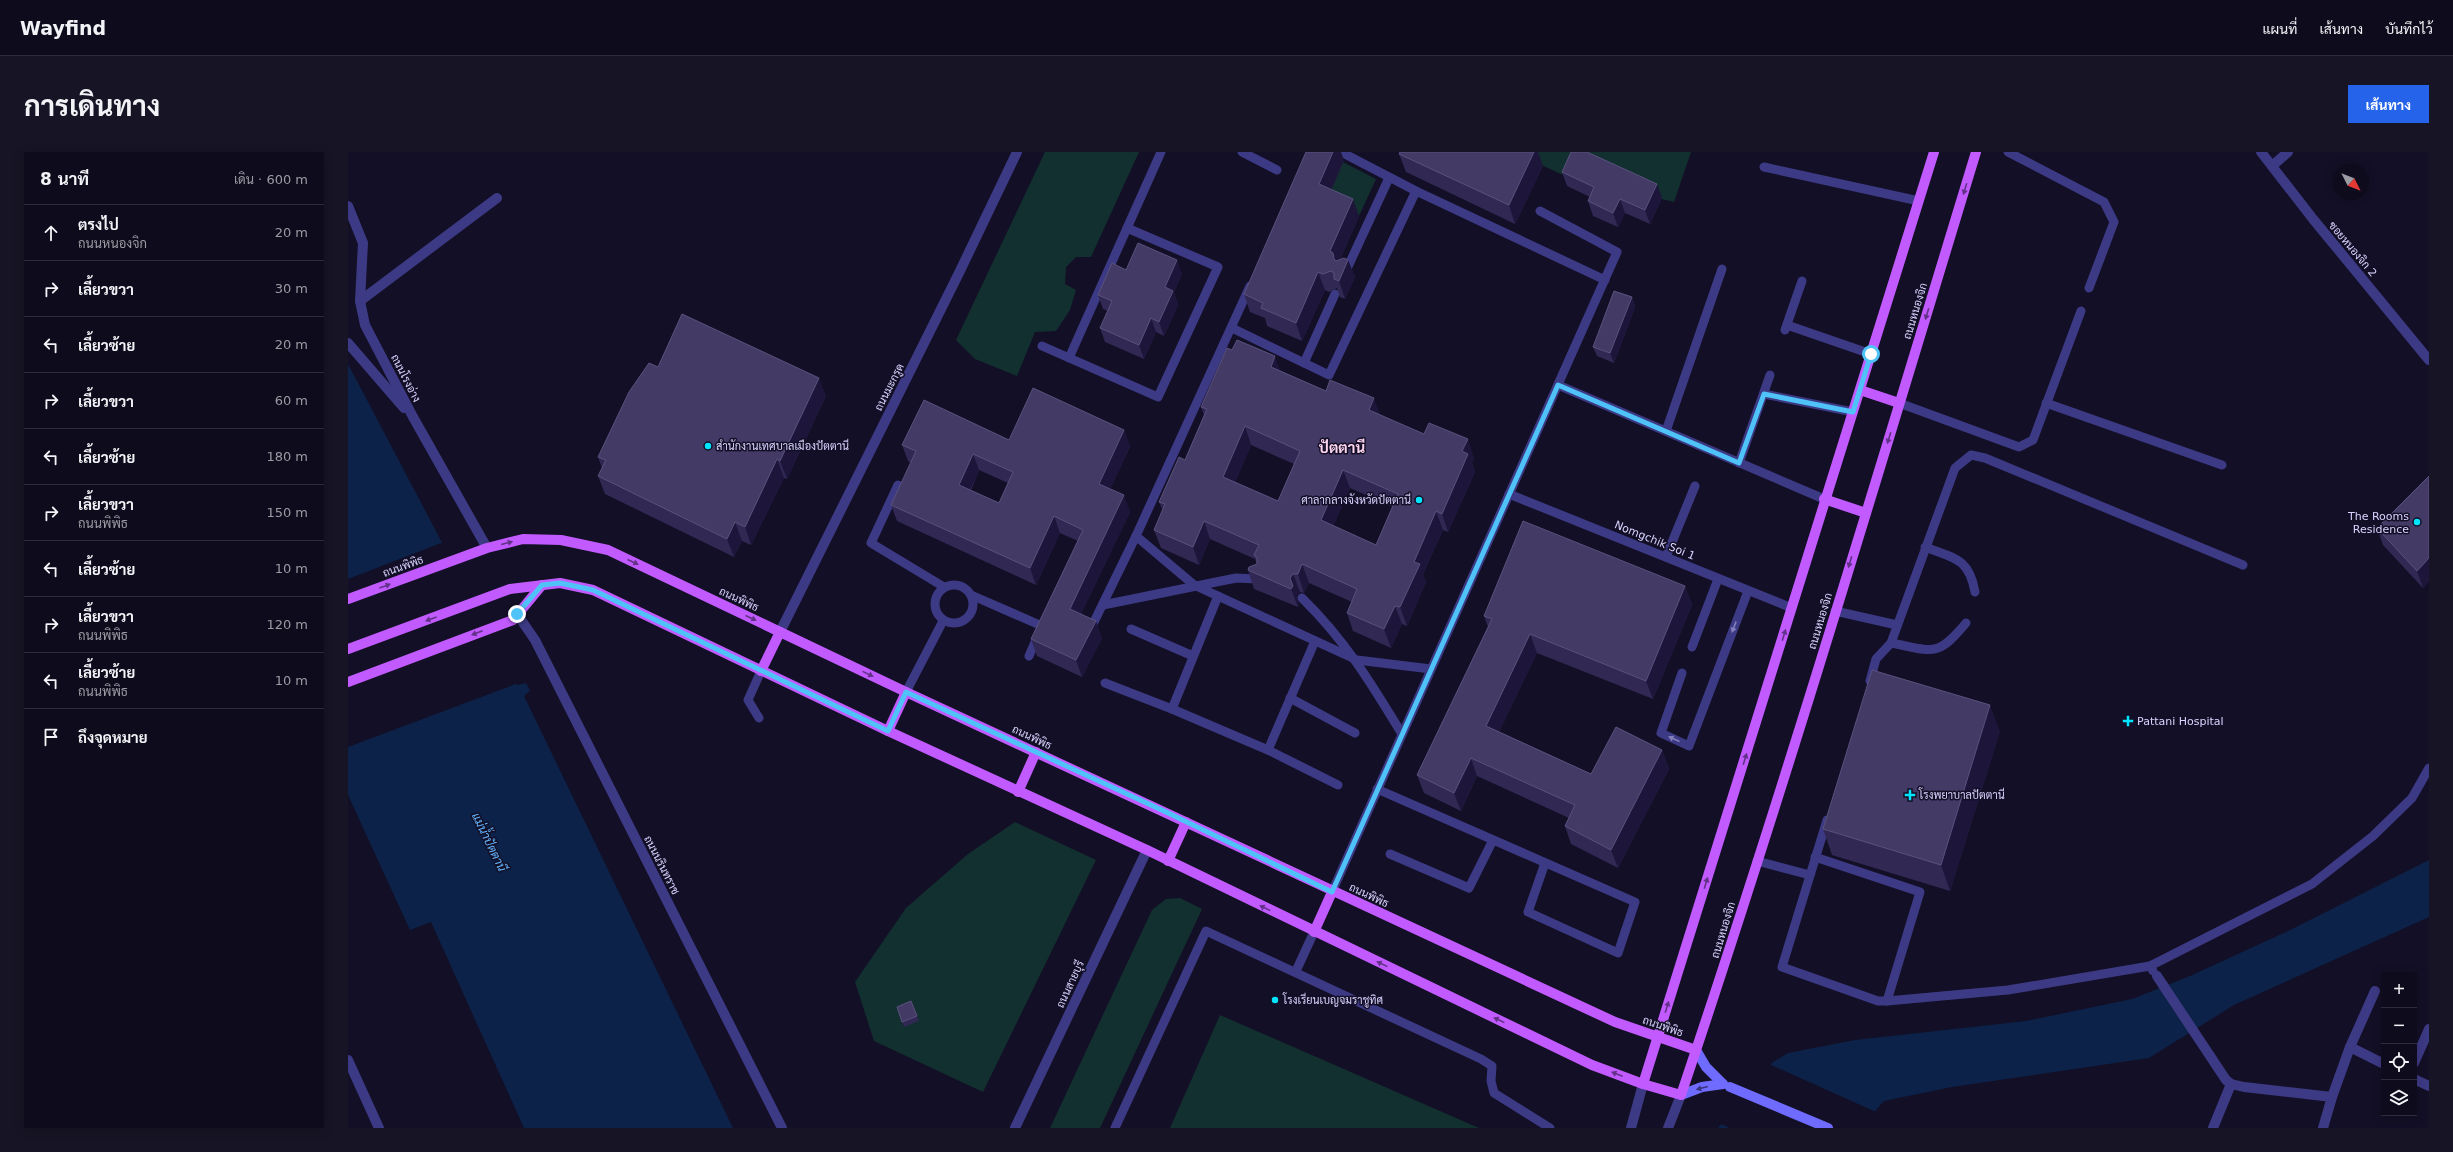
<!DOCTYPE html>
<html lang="th">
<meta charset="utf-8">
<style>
body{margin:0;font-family:"DejaVu Sans",Sarabun,sans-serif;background:#171425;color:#f1f3f6}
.controls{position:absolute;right:12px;bottom:12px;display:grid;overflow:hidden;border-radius:0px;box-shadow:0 2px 10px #0003}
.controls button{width:36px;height:36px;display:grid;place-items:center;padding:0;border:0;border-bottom:1px solid #2e2b3b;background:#0e0b1c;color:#f1f3f6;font:20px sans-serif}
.compass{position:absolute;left:1985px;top:12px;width:36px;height:36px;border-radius:50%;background:#0e0b1c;box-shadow:0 2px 10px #0003;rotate:132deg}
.stop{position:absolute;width:12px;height:12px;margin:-9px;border:3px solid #4fc3f7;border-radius:50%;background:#fff}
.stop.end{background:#4fc3f7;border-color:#fff;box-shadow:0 1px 4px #0008}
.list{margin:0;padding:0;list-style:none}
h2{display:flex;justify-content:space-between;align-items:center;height:52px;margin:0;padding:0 16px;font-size:17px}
h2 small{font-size:13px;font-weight:400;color:#9b9ba3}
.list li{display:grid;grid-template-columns:26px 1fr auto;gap:12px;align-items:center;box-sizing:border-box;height:56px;padding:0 16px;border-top:1px solid #2e2b3b}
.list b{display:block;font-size:15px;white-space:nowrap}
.list p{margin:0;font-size:13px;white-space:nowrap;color:#9b9ba3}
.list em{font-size:13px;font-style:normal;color:#9b9ba3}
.icon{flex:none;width:22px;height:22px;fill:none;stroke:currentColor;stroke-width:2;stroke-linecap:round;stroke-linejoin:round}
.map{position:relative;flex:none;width:2081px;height:976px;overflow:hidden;border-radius:0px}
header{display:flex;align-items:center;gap:24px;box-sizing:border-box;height:56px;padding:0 20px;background:#0e0b1c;border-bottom:1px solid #2e2b3b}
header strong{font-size:19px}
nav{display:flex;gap:22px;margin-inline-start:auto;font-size:14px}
.intro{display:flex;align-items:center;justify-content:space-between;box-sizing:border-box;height:96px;padding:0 24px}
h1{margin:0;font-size:28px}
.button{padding:10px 18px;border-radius:0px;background:#2563eb;color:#fff;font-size:14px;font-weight:700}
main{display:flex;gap:24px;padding:0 24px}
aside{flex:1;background:#0e0b1c;border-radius:0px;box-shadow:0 2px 10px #0003}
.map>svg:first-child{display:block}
</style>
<header>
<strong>Wayfind</strong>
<nav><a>แผนที่</a><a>เส้นทาง</a><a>บันทึกไว้</a></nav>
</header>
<div class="intro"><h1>การเดินทาง</h1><a class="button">เส้นทาง</a></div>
<main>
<aside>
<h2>8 นาที<small>เดิน · 600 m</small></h2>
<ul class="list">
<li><svg class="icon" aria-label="ahead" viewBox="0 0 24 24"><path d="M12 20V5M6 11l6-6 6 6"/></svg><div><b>ตรงไป</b><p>ถนนหนองจิก</p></div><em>20 m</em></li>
<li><svg class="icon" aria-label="right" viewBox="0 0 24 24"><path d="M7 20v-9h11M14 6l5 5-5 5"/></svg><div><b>เลี้ยวขวา</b></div><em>30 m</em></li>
<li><svg class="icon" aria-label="left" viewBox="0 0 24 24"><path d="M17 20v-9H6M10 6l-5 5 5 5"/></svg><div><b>เลี้ยวซ้าย</b></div><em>20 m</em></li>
<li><svg class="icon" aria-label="right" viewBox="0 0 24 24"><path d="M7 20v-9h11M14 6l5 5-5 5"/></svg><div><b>เลี้ยวขวา</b></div><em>60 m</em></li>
<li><svg class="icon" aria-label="left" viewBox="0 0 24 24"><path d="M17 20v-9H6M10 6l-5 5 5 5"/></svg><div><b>เลี้ยวซ้าย</b></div><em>180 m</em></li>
<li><svg class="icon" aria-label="right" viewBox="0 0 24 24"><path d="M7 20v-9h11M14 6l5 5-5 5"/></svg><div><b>เลี้ยวขวา</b><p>ถนนพิพิธ</p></div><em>150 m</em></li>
<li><svg class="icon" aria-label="left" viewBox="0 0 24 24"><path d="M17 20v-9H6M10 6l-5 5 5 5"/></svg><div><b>เลี้ยวซ้าย</b></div><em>10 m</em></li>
<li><svg class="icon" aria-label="right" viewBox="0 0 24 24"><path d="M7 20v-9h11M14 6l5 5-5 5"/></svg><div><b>เลี้ยวขวา</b><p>ถนนพิพิธ</p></div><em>120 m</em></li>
<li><svg class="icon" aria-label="left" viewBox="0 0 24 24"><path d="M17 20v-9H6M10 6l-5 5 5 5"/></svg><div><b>เลี้ยวซ้าย</b><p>ถนนพิพิธ</p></div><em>10 m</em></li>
<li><svg class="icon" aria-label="arrive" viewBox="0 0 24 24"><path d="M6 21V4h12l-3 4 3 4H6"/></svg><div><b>ถึงจุดหมาย</b></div></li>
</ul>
</aside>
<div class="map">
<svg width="2081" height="976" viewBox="0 0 2081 976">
<rect width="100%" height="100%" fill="#130f26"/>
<g fill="#12302f">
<polygon points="697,0 791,0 743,105 728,105 718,115 717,132 728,138 722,158 708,179 687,180 669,224 627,207 608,188"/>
<polygon points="1165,0 1343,0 1326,50 1215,23"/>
<polygon points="995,10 1028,27 1011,64 978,50"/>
<polygon points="667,670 748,708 635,940 526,889 507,830 558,756 620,702"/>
<polygon points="832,746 854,757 752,976 702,976 804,758 818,747"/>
<polygon points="872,863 1131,976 822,976"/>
</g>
<g fill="#0c2248">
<polygon points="0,212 169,533 178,531 182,539 176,544 385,976 176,976 83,770 62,778 0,643"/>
<polygon points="2081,708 2081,765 1886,853 1801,906 1604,935 1536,949 1512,976 1370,976 1425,910 1440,901 1507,888 1678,869 1784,847 1842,824 1940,779"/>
</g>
<g fill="#130f26">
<polygon points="96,390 170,531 173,530 0,595 0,427"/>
<polygon points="1421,912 1528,960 1515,976 1382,976 1371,971"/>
</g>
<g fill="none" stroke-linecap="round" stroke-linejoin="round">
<g stroke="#3d3a85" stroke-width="9">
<polyline points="894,0 929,18"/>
<polyline points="993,0 1068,39 1257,128"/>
<polyline points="1660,0 1756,50 1766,70 1741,136"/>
<polyline points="1416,15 1571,49"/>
<polyline points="997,121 1041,26"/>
<polyline points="1439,173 1523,202"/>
<polyline points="884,176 981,223 1068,39"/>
<polyline points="1437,178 1454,129"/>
<polyline points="694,194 810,245 870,115 779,76"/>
<polyline points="721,206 813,0"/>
<polyline points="956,211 987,142"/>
<polyline points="1210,233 1476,347"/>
<polyline points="1416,242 1505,260"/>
<polyline points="1551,251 1671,295 1685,288 1733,159"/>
<polyline points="1698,251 1874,313"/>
<polyline points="1318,279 1374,117"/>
<polyline points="1391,311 1422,223"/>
<polyline points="550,333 523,391 596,435"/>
<polyline points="1161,342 1444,456"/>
<polyline points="788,384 846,433 1009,508 1083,517"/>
<path d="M1577,395c29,11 44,11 50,45"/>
<polyline points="1318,405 1347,334"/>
<circle cx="606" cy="452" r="19"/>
<polyline points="623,443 694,474 681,504"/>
<polyline points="870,444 824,557 920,598 967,489"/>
<path d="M954,446c43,42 69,85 100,136"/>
<polyline points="755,453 888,426 910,427"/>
<polyline points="1487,459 1549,473"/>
<polyline points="744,474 788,384 902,134"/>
<polyline points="783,477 845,504"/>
<path d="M1543,491c42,8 46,15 75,-20"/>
<polyline points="1344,495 1370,427"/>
<polyline points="1334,521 1313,581 1341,594 1400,439"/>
<polyline points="1522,529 1528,507 1543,491 1607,316 1623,303 1637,306 1895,413"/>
<polyline points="757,531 824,557"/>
<polyline points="558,540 595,469"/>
<polyline points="942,546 1007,581"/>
<polyline points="411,566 400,548 413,519"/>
<polyline points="920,598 990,633"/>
<path d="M1029,637c86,38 172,76 258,113l-17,51 -90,-41 17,-49"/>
<polyline points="1479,668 1434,815 1530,849 1539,849 1660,838 1802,814"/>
<polyline points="1042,702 1121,736 1145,688"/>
<polyline points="1467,705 1572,740 1539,849"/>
<polyline points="1409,709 1462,723"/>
<polyline points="984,740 1269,100 1192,59"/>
<polyline points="948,819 966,780"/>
<polyline points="1805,819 1802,814 1964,732 2025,684 2064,646 2081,616"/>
<polyline points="767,976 858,779 1133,907 1144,914 1143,929 1146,941 1202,976"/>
</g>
<g stroke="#3d3a85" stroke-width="10">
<polyline points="1913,0 1965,67 2081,208"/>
<polyline points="1924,14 1940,0"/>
<polyline points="0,54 15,91 12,149 17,173 65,265 139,396"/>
<polyline points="12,149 149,46"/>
<polyline points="0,191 56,256"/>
<polyline points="1809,824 1878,928 1883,932 1896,935 1984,945 1975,976"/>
<polyline points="2002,895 2036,912"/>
<polyline points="2066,911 2081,877"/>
<polyline points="2066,927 2081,934"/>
<polyline points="1984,945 2002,895 2027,839"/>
<polyline points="1865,976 1883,932"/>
</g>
<g stroke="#3d3a85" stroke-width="10">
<polyline points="169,462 187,488 434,976"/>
<polyline points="432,480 611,121 669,0"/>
<polyline points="0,908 31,976"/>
<polyline points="667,976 799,698"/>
<polyline points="1283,976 1295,932"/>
<polyline points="1320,976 1333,943"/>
</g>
<g stroke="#6f6bff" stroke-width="10">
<polyline points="1348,898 1358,915 1375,932"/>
<polyline points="1382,935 1480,976"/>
<polyline points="1333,943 1354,935 1375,932"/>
</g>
<g stroke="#c25bff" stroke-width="10">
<polyline points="1512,238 1551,251"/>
<polyline points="1476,347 1518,361"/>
<polyline points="0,447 139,396 175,387 213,388 260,398 558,540 1267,870 1348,898"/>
<path d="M0,497l162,-60 50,-6 33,7 295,141 259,119 445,215 51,19 38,11c105,-312 199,-628 295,-943"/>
<polyline points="413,519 432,480"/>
<polyline points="0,530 165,468 194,433"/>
<polyline points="540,579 558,540"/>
<polyline points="670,640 688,600"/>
<polyline points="820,709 838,670"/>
<polyline points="966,780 984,740"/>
<polyline points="1295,932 1586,0"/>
</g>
</g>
<g fill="#312854" fill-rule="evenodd">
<polygon points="1051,2 1195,14 1167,72 1058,20"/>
<polygon points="996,8 983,38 1011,64 992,108 1000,108 1007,125 997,147 992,145 989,136 981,140 977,138 954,189 919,174 917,166 902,160 896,142"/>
<polygon points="1214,20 1314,46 1302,72 1277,61 1270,75 1245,64 1240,49 1242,45 1219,34"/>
<polygon points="778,118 834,122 826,140 830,153 816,184 808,180 796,207 757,190 752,176 760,159 755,157 750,143"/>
<polygon points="1284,145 1287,155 1266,211 1249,204 1245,195"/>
<path d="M884,198l49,21 193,87 -2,5 3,9 -27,60 -5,-2 -20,44 3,8 -19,44 -5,-2 -11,24 -38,-17 -6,-18 5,-11 -43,-19 -5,10 -4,-1 -4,4 3,8 -1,3 -44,-18 -6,-19 9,-6 -2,-5 -45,-20 -11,26 -38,-17 -7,-18 9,-19 -4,-9 26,-42 19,-45 -3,-8zM903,293l43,19 -16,37 -43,-19zM1002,336l43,19 -17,38 -43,-19z"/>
<polygon points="478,244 439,327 436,326 403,393 394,389 386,405 257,342 250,324 254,316 250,305"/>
<path d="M776,278l6,17 -20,42 20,23 -49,102 21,24 -20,39 -45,-21 -6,-17 47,-98 -18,-8 -24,52 -139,-64 -6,-16 20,-42 -3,-2 -6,-16 107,-5zM631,318l29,13 -9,20 -28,-13z"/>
<polygon points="2081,324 2081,429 2075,436 2035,393 2029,376"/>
<polygon points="1337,434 1344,453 1305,547 1189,501 1151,580 1243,622 1314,598 1321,617 1270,716 1223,692 1217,674 1221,666 1129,624 1113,659 1076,641 1069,623 1140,475 1136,464"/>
<polygon points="1652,579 1602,739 1484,703 1475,677"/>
<polygon points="563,849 571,869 556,875 549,855"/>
</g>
<g fill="#1d163a">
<polygon points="985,0 993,0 996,8 978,50 971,32"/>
<polygon points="1186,0 1190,0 1195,14 1167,72 1161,53"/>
<polygon points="1309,32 1314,46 1302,72 1297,58"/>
<polygon points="1005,47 1011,64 990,113 992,118 982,99"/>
<polygon points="1272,47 1277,61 1270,75 1265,61"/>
<polygon points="829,108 834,122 826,140 830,153 816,184 811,170 817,135"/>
<polygon points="1000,108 1007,125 997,147 991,129"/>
<polygon points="970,120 977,138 954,189 948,171"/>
<polygon points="1284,145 1287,155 1266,211 1262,201"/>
<polygon points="803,166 808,180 796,207 791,193"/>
<polygon points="927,204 934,223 923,215"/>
<polygon points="471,226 478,244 439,327 432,309"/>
<polygon points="1026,246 1033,265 1021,258"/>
<polygon points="897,274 903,293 882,343 875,325"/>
<polygon points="776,278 782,295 757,348 751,332"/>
<polygon points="1120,287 1126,306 1124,311 1127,320 1100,380 1094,362 1114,299"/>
<polygon points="625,302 631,318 617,349 611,333"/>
<polygon points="429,307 436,326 403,393 397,375"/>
<polygon points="995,318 1002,336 980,387 973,368"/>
<polygon points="776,343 782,360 728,473 722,457"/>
<polygon points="1088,359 1095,378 1075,422 1078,430 1059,474 1052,455 1066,410"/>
<polygon points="706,364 712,381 688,433 682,416"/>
<polygon points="856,369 862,387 851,413 845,395"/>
<polygon points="387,370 394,389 386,405 379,387"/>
<polygon points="2081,406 2081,429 2075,436 2069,419"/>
<polygon points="954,412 961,431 956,441 950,422"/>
<polygon points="945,422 952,440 948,444 951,452 950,455 943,437 942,426"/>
<polygon points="1337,434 1344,453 1305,547 1298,529"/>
<polygon points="1047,454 1054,472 1043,496 1036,477"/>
<polygon points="748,469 754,486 734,525 728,508"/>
<polygon points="1182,482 1189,501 1145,593 1138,574"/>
<polygon points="1642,553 1652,579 1602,739 1593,713"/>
<polygon points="1314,598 1321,617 1270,716 1263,698"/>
<polygon points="1123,606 1129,624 1113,659 1106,641"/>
</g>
<g fill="#433a66" stroke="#5a527e" fill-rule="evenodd">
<polygon points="958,0 985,0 971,32 1005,47 982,99 985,101 986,107 988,109 996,106 1000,108 991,129 986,127 986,121 983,119 975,122 970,120 948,171 913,156 915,151 896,142"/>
<polygon points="1052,0 1186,0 1161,53 1051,2"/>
<polygon points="1223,0 1239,0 1309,32 1297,58 1272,47 1265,61 1240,49 1246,35 1214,20"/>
<polygon points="790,91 829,108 817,135 825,139 811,170 803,166 791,193 752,176 764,149 750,143 764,111 778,118"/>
<polygon points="1266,139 1284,145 1262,201 1245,195"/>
<polygon points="334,162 471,226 432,309 429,307 397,375 387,370 379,387 250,324 258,308 250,305 281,240 301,211 310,215"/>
<path d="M889,188l38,16 -4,11 55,24 4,-11 44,18 -5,12 55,24 5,-11 39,16 -6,12 6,3 -26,60 -6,-3 -22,51 6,2 -20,43 -5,-1 -11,23 -37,-16 10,-24 -55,-25 -4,10h-5l-3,4 3,8 -2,3 -43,-19 1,-3 8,-3v-6l-3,-3 5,-10 -55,-24 -11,26 -39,-17 11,-26 -6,-2 20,-45 6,3 22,-51 -6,-2 26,-59 5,2zM897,274l55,25 -22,50 -55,-24zM995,318l55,24 -22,51 -55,-25z"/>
<path d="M685,236l91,42 -25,54 25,11 -54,114 26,12 -20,39 -45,-21 52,-109 -29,-14 -24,52 -139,-63 25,-54 -14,-6 22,-45 85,40zM625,302l40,18 -14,31 -40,-18z"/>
<polygon points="2081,324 2081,406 2069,419 2029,376"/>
<polygon points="1175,369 1337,434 1298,529 1182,482 1138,574 1243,622 1268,575 1314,598 1263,698 1217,674 1227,653 1123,606 1106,641 1069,623 1144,467 1136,464"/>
<polygon points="1524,518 1642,553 1593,713 1475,677"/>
<polygon points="563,849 569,864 554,870 549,855"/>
</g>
<defs><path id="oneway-solid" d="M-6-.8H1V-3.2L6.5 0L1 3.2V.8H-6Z"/></defs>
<g fill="#623188">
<use href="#oneway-solid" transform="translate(1617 37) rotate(107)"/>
<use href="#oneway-solid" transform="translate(1579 162) rotate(107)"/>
<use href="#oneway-solid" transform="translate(1541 286) rotate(107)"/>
<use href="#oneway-solid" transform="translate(159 391) rotate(-14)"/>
<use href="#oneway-solid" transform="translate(285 410) rotate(25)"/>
<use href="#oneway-solid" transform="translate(1502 410) rotate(107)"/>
<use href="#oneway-solid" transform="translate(37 434) rotate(-20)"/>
<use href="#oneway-solid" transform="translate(403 466) rotate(25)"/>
<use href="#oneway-solid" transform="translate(83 467) rotate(160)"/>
<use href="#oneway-solid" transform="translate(129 481) rotate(159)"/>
<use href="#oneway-solid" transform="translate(1436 483) rotate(-73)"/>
<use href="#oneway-solid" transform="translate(520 522) rotate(26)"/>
<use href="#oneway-solid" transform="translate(1397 607) rotate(-73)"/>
<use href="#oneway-solid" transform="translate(1358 731) rotate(-73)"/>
<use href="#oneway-solid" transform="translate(917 756) rotate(-154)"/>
<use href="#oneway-solid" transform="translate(1034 812) rotate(-154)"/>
<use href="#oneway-solid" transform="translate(1319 855) rotate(-73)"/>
<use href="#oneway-solid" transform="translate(1151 868) rotate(-154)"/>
<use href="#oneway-solid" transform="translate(1269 922) rotate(-159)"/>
</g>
<g fill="#837fbc">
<use href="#oneway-solid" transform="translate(1386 475) rotate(111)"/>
<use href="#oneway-solid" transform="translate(1326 587) rotate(-156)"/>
</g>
<use fill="#38347d" href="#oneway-solid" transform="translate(1354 936) rotate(165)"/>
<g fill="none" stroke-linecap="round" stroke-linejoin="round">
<polyline stroke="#4fc3f7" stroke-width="5" points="169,462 194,433 212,431 245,438 540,579 558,540 818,660 984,740 1210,233 1391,311 1416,242 1505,260 1523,202"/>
</g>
<g fill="#00e5ff" stroke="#130f26" stroke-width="1.5">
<circle cx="360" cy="294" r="4"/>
<circle cx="1071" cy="348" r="4"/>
<circle cx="2069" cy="370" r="4"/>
<path d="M1778 563h4v4h4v4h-4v4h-4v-4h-4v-4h4z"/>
<path d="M1560 637h4v4h4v4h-4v4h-4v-4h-4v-4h4z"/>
<circle cx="927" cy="848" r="4"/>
</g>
<g text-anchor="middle" stroke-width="3" stroke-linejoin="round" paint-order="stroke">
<g font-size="11" fill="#d9d4ff" stroke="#130f26">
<text transform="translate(2005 97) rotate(50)" y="4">ซอยหนองจิก 2</text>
<text transform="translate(1567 159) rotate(-73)" y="4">ถนนหนองจิก</text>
<text transform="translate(58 226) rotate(63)" y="4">ถนนโรงอ่าง</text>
<text transform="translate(541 235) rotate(-63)" y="4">ถนนมะกรูด</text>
<text transform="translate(1307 388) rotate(22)" y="4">Nomgchik Soi 1</text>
<text transform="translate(55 414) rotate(-20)" y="4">ถนนพิพิธ</text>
<text transform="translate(391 447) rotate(25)" y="4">ถนนพิพิธ</text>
<text transform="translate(1472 469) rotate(-73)" y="4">ถนนหนองจิก</text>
<text transform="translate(684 585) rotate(25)" y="4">ถนนพิพิธ</text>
<text transform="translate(314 713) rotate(63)" y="4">ถนนนรินทราช</text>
<text transform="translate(1021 743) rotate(25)" y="4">ถนนพิพิธ</text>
<text transform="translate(1375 778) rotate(-73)" y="4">ถนนหนองจิก</text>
<text transform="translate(722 832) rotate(-65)" y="4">ถนนสายบุรี</text>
<text transform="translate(1315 874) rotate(19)" y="4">ถนนพิพิธ</text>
</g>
<g font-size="11" fill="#d9d4ff" stroke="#130f26" text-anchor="start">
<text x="368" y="298">สำนักงานเทศบาลเมืองปัตตานี</text>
<text x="1063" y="352" text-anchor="end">ศาลากลางจังหวัดปัตตานี</text>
<text x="2061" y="368" text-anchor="end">The Rooms<tspan x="2061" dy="13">Residence</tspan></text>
<text x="1789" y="573">Pattani Hospital</text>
<text x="1571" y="647">โรงพยาบาลปัตตานี</text>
<text x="935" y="852">โรงเรียนเบญจมราชูทิศ</text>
</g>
<g font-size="12" font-style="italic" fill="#62b6ff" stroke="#130f26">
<text transform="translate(141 690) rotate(64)" y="4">แม่น้ำปัตตานี</text>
</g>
<g font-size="15" font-weight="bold" fill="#ffd6f0" stroke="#130f26">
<text x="994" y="301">ปัตตานี</text>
</g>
</g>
</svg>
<div class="controls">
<button>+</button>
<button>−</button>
<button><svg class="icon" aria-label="locate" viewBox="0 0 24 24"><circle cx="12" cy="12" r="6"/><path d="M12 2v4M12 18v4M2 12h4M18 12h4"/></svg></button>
<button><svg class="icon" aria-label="layers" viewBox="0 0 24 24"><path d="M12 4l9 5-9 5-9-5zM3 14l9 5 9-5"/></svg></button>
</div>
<svg class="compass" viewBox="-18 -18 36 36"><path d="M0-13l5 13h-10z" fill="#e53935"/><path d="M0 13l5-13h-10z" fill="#9b9ba3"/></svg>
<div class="stop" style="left:1523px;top:202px"></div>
<div class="stop end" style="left:169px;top:462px"></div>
</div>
</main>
